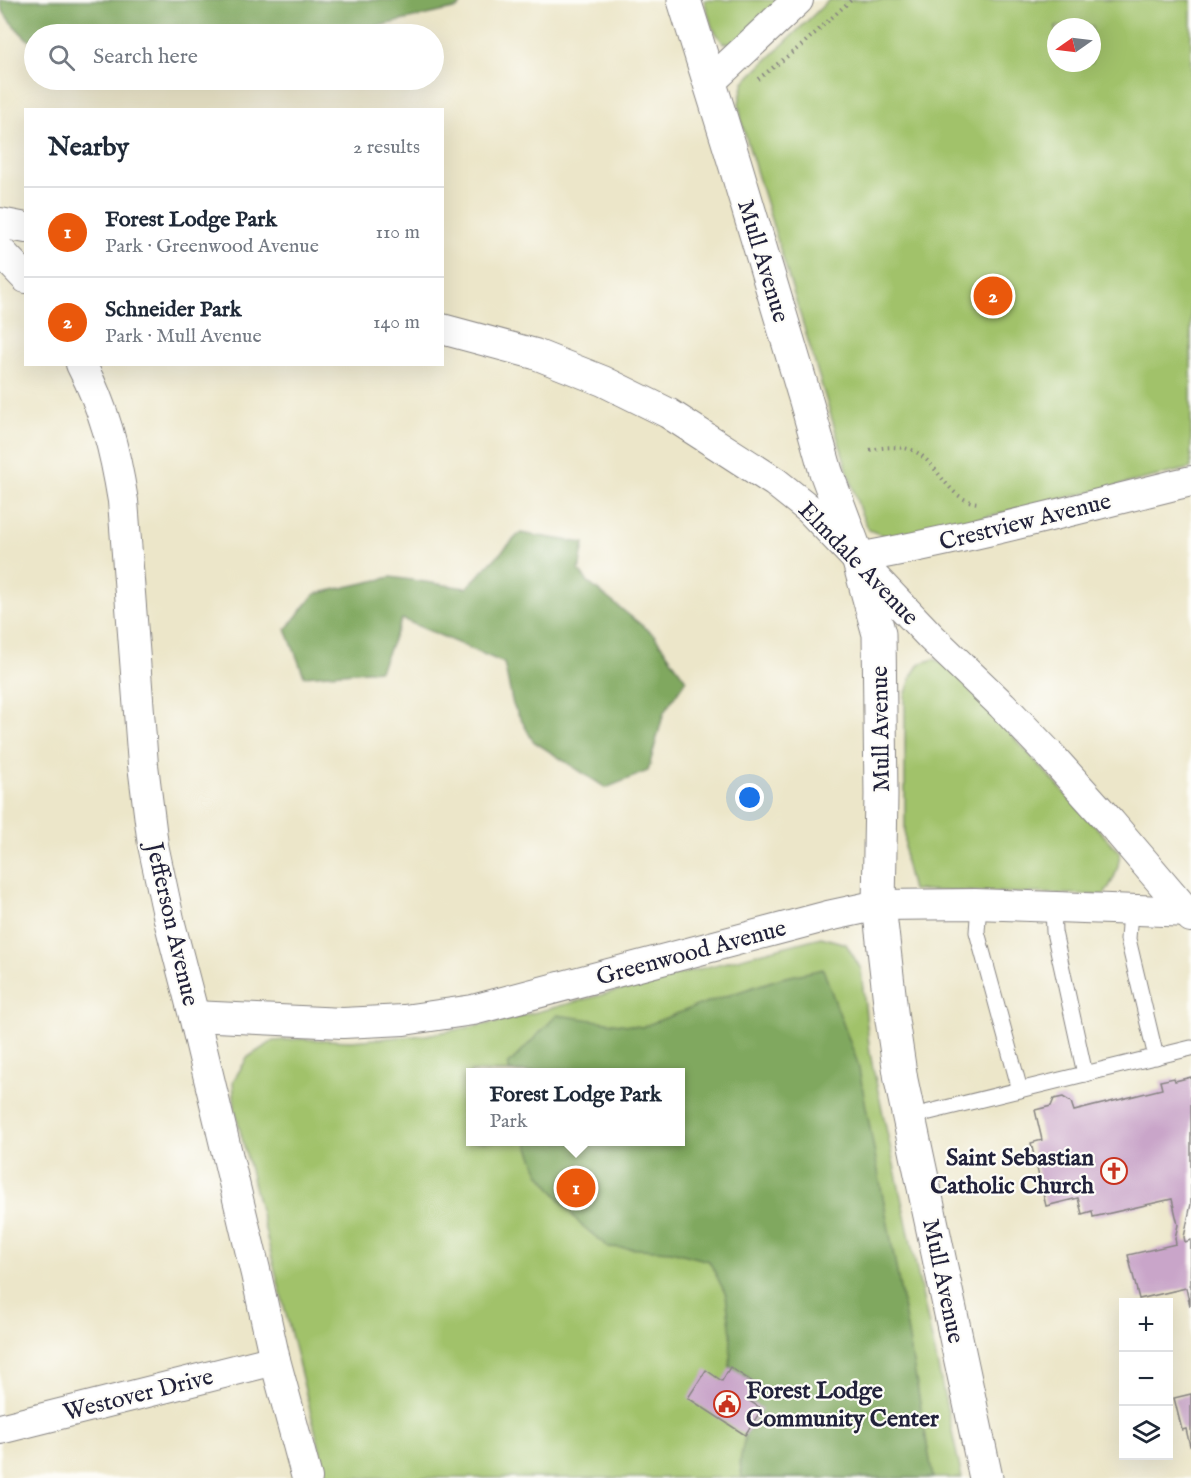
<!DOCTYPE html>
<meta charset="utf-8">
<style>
body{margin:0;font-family:"IM FELL English",serif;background:#f2f2f3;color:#1f2937}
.controls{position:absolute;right:18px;bottom:18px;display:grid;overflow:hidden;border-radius:0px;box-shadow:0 6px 24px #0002}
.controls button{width:54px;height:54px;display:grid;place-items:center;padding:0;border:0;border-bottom:2px solid #e0e1e3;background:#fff;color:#1f2937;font:30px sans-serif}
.compass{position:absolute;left:1047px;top:18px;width:54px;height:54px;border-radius:50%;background:#fff;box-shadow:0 6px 24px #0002;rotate:256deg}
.you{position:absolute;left:750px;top:798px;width:21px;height:21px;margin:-15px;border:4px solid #fff;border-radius:50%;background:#1a73e8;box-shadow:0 0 0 9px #1a73e833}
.badge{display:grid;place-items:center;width:39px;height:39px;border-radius:50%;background:#ea580c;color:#fff;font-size:20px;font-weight:700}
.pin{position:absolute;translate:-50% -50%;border:3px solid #fff;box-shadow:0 2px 6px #0006}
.popup{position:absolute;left:466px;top:1068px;width:219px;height:78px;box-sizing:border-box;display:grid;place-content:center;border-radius:0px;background:#fff;filter:drop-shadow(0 2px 4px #0005);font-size:20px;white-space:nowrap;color:#747a83}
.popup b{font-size:22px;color:#1f2937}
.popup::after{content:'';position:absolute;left:50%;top:100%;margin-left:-12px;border:12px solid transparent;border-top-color:#fff}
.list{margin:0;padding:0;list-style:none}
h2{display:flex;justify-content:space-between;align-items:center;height:78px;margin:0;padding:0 24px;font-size:26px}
h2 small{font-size:20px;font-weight:400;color:#747a83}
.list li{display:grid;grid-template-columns:39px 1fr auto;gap:18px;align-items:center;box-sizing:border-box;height:90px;padding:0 24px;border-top:2px solid #e0e1e3}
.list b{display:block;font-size:22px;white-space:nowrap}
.list p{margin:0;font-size:20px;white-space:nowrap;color:#747a83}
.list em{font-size:20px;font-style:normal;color:#747a83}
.icon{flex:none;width:33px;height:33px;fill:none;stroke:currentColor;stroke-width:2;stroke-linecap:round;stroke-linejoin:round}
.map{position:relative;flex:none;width:1191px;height:1478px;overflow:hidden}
.search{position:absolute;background:#fff;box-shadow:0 6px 24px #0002;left:24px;top:24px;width:420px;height:66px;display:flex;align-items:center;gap:15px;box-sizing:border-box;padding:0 21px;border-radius:33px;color:#747a83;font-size:22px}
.panel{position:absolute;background:#fff;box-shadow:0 6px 24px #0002;left:24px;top:108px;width:420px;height:258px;border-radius:0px}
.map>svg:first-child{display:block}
</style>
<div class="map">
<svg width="1191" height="1478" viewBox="0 0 1191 1478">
<rect width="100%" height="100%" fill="#fdfcf7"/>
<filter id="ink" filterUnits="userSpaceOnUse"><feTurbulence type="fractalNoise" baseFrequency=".0167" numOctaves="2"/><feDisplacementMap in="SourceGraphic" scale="12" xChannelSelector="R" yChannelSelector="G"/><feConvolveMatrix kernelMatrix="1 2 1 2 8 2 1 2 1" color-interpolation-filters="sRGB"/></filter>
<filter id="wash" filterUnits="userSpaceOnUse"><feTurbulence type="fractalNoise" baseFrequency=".008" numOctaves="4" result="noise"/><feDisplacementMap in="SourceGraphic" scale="24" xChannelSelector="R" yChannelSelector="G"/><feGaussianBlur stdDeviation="1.35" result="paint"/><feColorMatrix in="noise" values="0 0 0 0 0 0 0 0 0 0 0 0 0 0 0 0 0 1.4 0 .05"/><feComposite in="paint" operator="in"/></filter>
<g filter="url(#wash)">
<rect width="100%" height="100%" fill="#ece6c9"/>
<g fill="#a1c26a" stroke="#627252" stroke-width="1.5" fill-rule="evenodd">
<polygon points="704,0 784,0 736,44 723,43 712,27"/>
<path d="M829,0h362v468l-276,66 -25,4 -21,-8 -9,-19 -118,-387 -3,-21 5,-21zM1056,27h36v36h-36z"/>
<path d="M934,659l13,6 173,188c-2,19 -6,26 -16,42l-192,-5 -7,-28v-166l7,-21 7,-11z"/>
<path d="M821,937l25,7 15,25 9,85 92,424h-635l-92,-368 -2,-29 15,-24 25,-16 26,-2 52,2 75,-6 73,-13zM471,1072h210v70h-210z"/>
</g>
<g fill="#80a85e" stroke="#51654c" stroke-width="1.5">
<path d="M0,0h464l-6,8 -75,17 -59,9h-290v12c-10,-11 -34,-30 -34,-46z"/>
<polygon points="520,533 584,543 579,571 590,584 654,635 686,680 664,712 648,771 606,788 533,741 513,705 504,663 402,619 380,670 304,676 286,629 315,594 391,577 466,588"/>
<polygon points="823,969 858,1064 902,1299 933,1478 742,1478 740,1462 745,1435 761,1409 748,1400 757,1385 730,1367 731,1334 726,1295 709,1261 671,1251 608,1247 579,1223 539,1173 527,1142 681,1142 681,1072 510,1072 508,1065 557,1015 642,1027 702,1004 781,978"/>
</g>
<g id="blocks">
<g fill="#c9a5c9">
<polygon points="1191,1077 1191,1204 1184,1237 1185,1242 1191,1240 1190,1306 1186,1288 1139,1299 1128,1255 1176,1244 1175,1238 1178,1225 1172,1199 1093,1217 1092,1211 1082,1214 1078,1198 1046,1206 1031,1143 1042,1140 1035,1110 1051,1106 1054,1099 1063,1097 1071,1102 1074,1111 1162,1089 1160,1081 1174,1078 1175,1081"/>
<polygon points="730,1367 757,1385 748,1400 762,1409 745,1435 688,1398 706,1370 722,1381"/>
<polygon points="1191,1394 1191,1445 1190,1446 1186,1429 1182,1430 1174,1398"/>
</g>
</g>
</g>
<g filter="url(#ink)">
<use href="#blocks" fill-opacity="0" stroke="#878482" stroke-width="1.5"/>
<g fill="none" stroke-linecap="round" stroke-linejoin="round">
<defs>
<g id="service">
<polyline points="979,904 977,932 1020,1090"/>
<polyline points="1053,907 1054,932 1085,1074"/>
<polyline points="1130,911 1128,939 1156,1057"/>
<polyline points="909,1117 1191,1048"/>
</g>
<g id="minor">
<polyline points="709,83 798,0"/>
<polyline points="0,223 26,228"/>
<polyline points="0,251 26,278"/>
<polyline points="442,329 535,354 603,381 668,413 775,482 809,509 932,638 1002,705 1050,755 1111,823 1191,917"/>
<path d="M81,364c24,46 34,87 42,137l20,264 10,80 17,79 24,92 62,258 19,86 32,118"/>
<path d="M858,558c112,-20 222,-50 333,-77"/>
<polyline points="194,1016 343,1023 404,1020 473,1010 775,930 828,916 879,905 975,904 1191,912"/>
<polyline points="0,1429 275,1360"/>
</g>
<polyline id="tertiary" points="684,0 735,164 806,401 826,472 858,558 879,634 881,795 879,905 892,1020 901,1080 986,1478"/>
</defs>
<use href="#service" stroke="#878482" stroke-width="17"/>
<use href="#minor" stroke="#878482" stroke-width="32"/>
<use href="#tertiary" stroke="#878482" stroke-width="35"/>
<g stroke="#878482" stroke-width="4" stroke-dasharray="1.5 4.5" stroke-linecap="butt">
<polyline points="758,79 802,45 851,0"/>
<path d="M870,450c13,-3 34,-5 46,2 24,13 32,50 64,51"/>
</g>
<use href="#service" stroke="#fff" stroke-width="15"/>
<use href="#minor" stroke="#fff" stroke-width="30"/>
<use href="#tertiary" stroke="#fff" stroke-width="33"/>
</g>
</g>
<defs>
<symbol id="church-ring" viewBox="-11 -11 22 22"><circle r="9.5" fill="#fdfcf7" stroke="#c8321e" stroke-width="1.5"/><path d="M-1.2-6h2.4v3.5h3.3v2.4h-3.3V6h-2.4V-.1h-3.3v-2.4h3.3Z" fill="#c8321e"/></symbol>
<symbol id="civic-ring" viewBox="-11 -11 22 22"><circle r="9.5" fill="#fdfcf7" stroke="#c8321e" stroke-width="1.5"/><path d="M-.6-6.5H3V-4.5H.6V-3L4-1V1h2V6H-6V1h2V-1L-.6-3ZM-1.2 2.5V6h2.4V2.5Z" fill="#c8321e"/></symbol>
</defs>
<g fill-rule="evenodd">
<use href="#church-ring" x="1099" y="1156" width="30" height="30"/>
<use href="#civic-ring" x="712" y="1389" width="30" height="30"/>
</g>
<g text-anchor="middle" stroke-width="4.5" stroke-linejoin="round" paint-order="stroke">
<g font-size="24" fill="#22223b" stroke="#fdfcf7">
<text transform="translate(764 261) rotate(73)" y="8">Mull Avenue</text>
<text transform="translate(1025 521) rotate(-14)" y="8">Crestview Avenue</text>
<text transform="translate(859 563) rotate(46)" y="8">Elmdale Avenue</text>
<text transform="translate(880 729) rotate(-91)" y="8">Mull Avenue</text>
<text transform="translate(173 924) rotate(77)" y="8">Jefferson Avenue</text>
<text transform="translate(691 952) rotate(-15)" y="8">Greenwood Avenue</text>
<text transform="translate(944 1281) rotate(78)" y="8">Mull Avenue</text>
<text transform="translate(138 1394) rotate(-14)" y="8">Westover Drive</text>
</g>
<g font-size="24" font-weight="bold" fill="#22223b" stroke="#fdfcf7" text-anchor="end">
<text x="1094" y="1165">Saint Sebastian<tspan x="1094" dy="28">Catholic Church</tspan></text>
<text x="746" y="1398" text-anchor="start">Forest Lodge<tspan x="746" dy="28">Community Center</tspan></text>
</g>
</g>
</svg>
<div class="controls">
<button>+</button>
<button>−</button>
<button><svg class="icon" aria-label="layers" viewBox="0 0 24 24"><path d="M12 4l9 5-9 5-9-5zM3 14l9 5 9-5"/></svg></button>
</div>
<svg class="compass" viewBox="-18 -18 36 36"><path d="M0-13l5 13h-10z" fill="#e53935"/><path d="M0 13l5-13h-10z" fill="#747a83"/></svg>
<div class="you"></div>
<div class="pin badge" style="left:576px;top:1188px">1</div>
<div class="popup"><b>Forest Lodge Park</b>Park</div>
<div class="pin badge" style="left:993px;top:296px">2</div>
<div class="search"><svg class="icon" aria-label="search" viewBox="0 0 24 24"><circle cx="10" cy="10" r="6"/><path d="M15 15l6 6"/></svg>Search here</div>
<section class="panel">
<h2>Nearby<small>2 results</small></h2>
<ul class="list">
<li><span class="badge">1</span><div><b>Forest Lodge Park</b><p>Park · Greenwood Avenue</p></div><em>110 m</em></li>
<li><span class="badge">2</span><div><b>Schneider Park</b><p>Park · Mull Avenue</p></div><em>140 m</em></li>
</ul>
</section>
</div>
